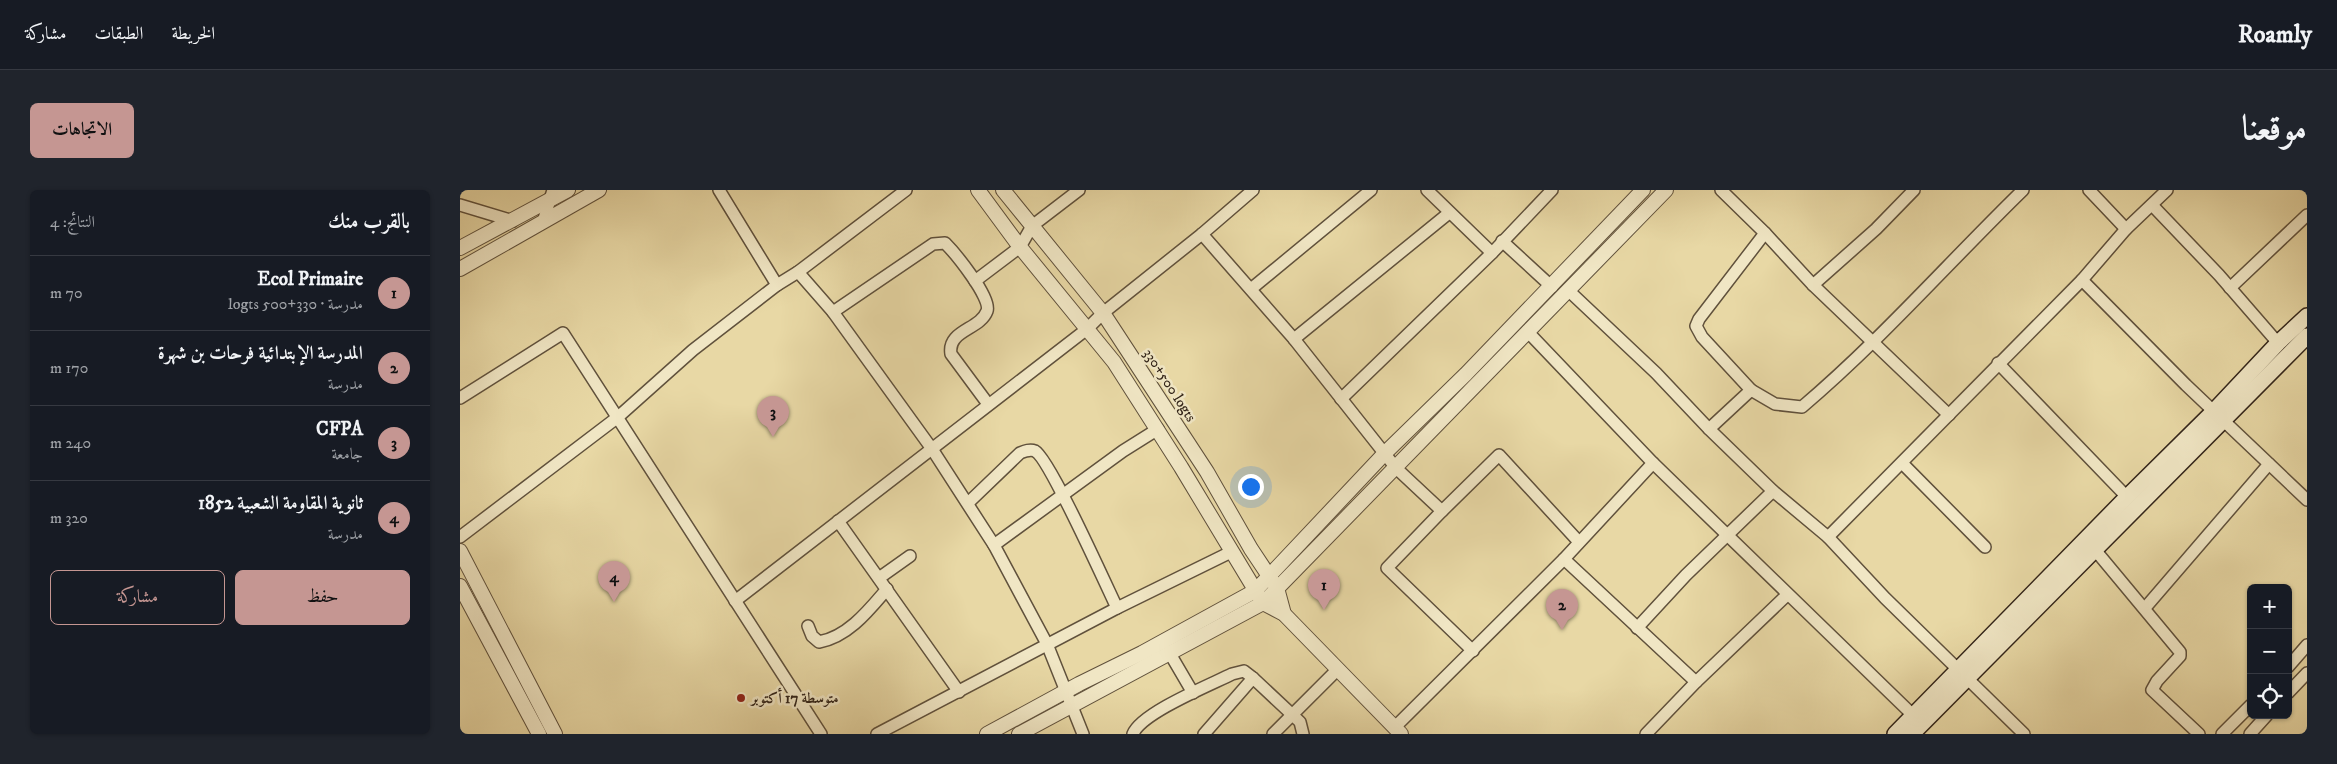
<!DOCTYPE html>
<html lang="ar">
<meta charset="utf-8">
<style>
body{margin:0;font-family:"IM FELL DW Pica",Amiri,serif;background:#20242c;color:#f1f3f6;direction:rtl}
.controls{position:absolute;right:15px;bottom:15px;display:grid;overflow:hidden;border-radius:8px;box-shadow:0 1px 4px #0004}
.controls button{width:45px;height:45px;display:grid;place-items:center;padding:0;border:0;border-bottom:1px solid #363941;background:#171b24;color:#f1f3f6;font:25px sans-serif}
.you{position:absolute;left:790px;top:296px;width:18px;height:18px;margin:-12px;border:4px solid #fff;border-radius:50%;background:#1a73e8;box-shadow:0 0 0 8px #1a73e833}
.badge{display:grid;place-items:center;width:32px;height:32px;border-radius:50%;background:#c59692;color:#111;font-size:16px;font-weight:700}
.pin{position:absolute;translate:-50% -41px;filter:drop-shadow(0 1px 2px #0008)}
.pin::after{content:'';position:absolute;top:26px;width:18px;height:15px;background:inherit;clip-path:polygon(0 0,100% 0,50% 100%)}
.list{margin:0;padding:0;list-style:none}
h2{display:flex;justify-content:space-between;align-items:center;height:65px;margin:0;padding:0 20px;font-size:21px}
h2 small{font-size:16px;font-weight:400;color:#9ea1a6}
.list li{display:grid;grid-template-columns:32px 1fr auto;gap:15px;align-items:center;box-sizing:border-box;height:75px;padding:0 20px;border-top:1px solid #363941}
.list b{display:block;font-size:19px;white-space:nowrap}
.list p{margin:0;font-size:16px;white-space:nowrap;color:#9ea1a6}
.list em{font-size:16px;font-style:normal;color:#9ea1a6}
.actions{display:flex;gap:10px;padding:15px 20px}
.actions a{flex:1;padding:11px 0;border:1px solid #c59692;border-radius:8px;text-align:center;font-size:18px;color:#c59692}
.actions .main{background:#c59692;color:#111}
.icon{flex:none;width:28px;height:28px;fill:none;stroke:currentColor;stroke-width:2;stroke-linecap:round;stroke-linejoin:round}
.map{position:relative;flex:none;width:1847px;height:544px;overflow:hidden;direction:ltr;border-radius:8px}
header{display:flex;align-items:center;gap:30px;box-sizing:border-box;height:70px;padding:0 25px;background:#171b24;border-bottom:1px solid #363941}
header strong{font-size:24px}
nav{display:flex;gap:28px;margin-inline-start:auto;font-size:18px}
.intro{display:flex;align-items:center;justify-content:space-between;box-sizing:border-box;height:120px;padding:0 30px}
h1{margin:0;font-size:35px}
.button{padding:12px 22px;border-radius:8px;background:#c59692;color:#111;font-size:18px;font-weight:700}
main{display:flex;gap:30px;padding:0 30px}
aside{flex:1;background:#171b24;border-radius:8px;box-shadow:0 1px 4px #0004}
.map>svg:first-child{display:block}
</style>
<header>
<strong>Roamly</strong>
<nav><a>الخريطة</a><a>الطبقات</a><a>مشاركة</a></nav>
</header>
<div class="intro"><h1>موقعنا</h1><a class="button">الاتجاهات</a></div>
<main>
<div class="map">
<svg width="1847" height="544" viewBox="0 0 1847 544">
<rect width="100%" height="100%" fill="#e8d8a5"/>
<filter id="stains"><feTurbulence type="fractalNoise" baseFrequency=".004" numOctaves="4"/><feColorMatrix values="0 0 0 0 .2 0 0 0 0 .09 0 0 0 0 .02 0 0 0 .5 -.17"/></filter>
<radialGradient id="worn" r=".72"><stop offset=".6" stop-color="#630" stop-opacity="0"/><stop offset="1" stop-color="#630" stop-opacity=".3"/></radialGradient>
<g fill="none" stroke-linecap="round" stroke-linejoin="round">
<defs>
<g id="minor">
<polyline points="259,0 317,95"/>
<polyline points="967,0 1032,63"/>
<polyline points="1261,0 1305,43 1353,95 1489,225"/>
<polyline points="1629,0 1666,39"/>
<polyline points="0,15 53,31"/>
<polyline points="1692,15 1759,85 1818,153"/>
<polyline points="83,32 93,0"/>
<polyline points="742,44 834,149 936,278 982,321 1039,265 1119,352"/>
<polyline points="1042,51 1092,97"/>
<polyline points="338,82 373,122 472,259 534,355 587,454 623,544"/>
<polyline points="1622,90 1726,195 1847,310"/>
<polyline points="515,91 560,57 572,36 619,0"/>
<polyline points="1353,95 1416,39 1454,0"/>
<polyline points="1770,98 1847,25"/>
<polyline points="791,99 911,0"/>
<polyline points="1109,101 1196,183 1249,239 1313,301 1368,347 1425,408 1564,544"/>
<path d="M373,122l100,-68 12,-1c10,10 47,55 42,68 -7,19 -40,19 -36,43l37,50"/>
<polyline points="1067,141 1193,273 1459,531"/>
<polyline points="834,149 989,23"/>
<polyline points="1538,173 1667,307"/>
<polyline points="1291,200 1242,147 1236,136 1239,129 1305,43"/>
<polyline points="0,208 103,143 361,544"/>
<polyline points="881,209 1032,63 1092,0"/>
<path d="M1249,239l42,-39 24,14 27,3c79,-67 147,-145 221,-217"/>
<polyline points="1442,273 1525,357"/>
<path d="M508,313l52,-50c5,-2 10,-4 15,-2 14,7 71,134 82,157"/>
<polyline points="982,321 927,378 1013,461"/>
<polyline points="378,331 499,502"/>
<polyline points="0,347 158,227 233,160 317,95 338,82 446,0"/>
<polyline points="1368,347 1622,90 1666,39 1707,0"/>
<polyline points="534,355 663,261 698,239"/>
<polyline points="1631,355 1720,462 1720,466 1697,491 1692,500 1739,544"/>
<polyline points="1104,369 1236,492"/>
<polyline points="419,388 450,366"/>
<polyline points="275,411 627,139 643,123 742,44 793,0"/>
<polyline points="1685,418 1809,274"/>
<path d="M348,436l4,10 7,6c29,-5 50,-32 68,-53"/>
<polyline points="1177,438 1226,385 1313,301"/>
<polyline points="709,462 733,503"/>
<polyline points="1828,477 1847,455"/>
<polyline points="1828,503 1847,483"/>
<polyline points="935,537 1104,369 1193,273"/>
<polyline points="417,544 657,418 771,362"/>
<path d="M673,544c8,-21 77,-49 99,-60l12,-3 9,7"/>
<polyline points="744,544 793,488 840,532 843,544"/>
<polyline points="813,544 877,480"/>
<polyline points="1186,544 1236,492 1327,405"/>
<polyline points="1762,544 1791,515"/>
<polyline points="1790,544 1807,525"/>
</g>
<g id="tertiary">
<polyline points="518,0 560,57 654,172 721,277 803,413 824,424 941,544"/>
<polyline points="543,0 643,123 747,282 791,359 817,398 824,424"/>
<polyline points="0,58 108,0"/>
<polyline points="0,79 139,0"/>
<polyline points="0,361 95,544"/>
<polyline points="0,396 79,544"/>
<polyline points="527,544 619,494 682,463 795,401 925,263 1006,184 1183,0"/>
<polyline points="559,544 803,413 1206,0"/>
</g>
<g id="secondary">
<polyline points="1435,544 1667,307 1755,220 1818,153 1847,126"/>
<polyline points="1452,544 1847,146"/>
</g>
</defs>
<use href="#minor" stroke="#60513c" stroke-width="14"/>
<use href="#tertiary" stroke="#60513c" stroke-width="16"/>
<use href="#secondary" stroke="#322419" stroke-width="18"/>
<use href="#minor" stroke="#f0e6c4" stroke-width="11"/>
<use href="#tertiary" stroke="#f0e6c4" stroke-width="14"/>
<use href="#secondary" stroke="#f0e6c4" stroke-width="15"/>
</g>
<circle fill="#8f2418" stroke="#f0e6c4" stroke-width="2" cx="281" cy="508" r="5"/>
<g text-anchor="middle" stroke-width="5" stroke-linejoin="round" paint-order="stroke">
<g font-size="15" fill="#322419" stroke="#f0e6c4">
<text transform="translate(710 195) rotate(57)" y="5">330+500 logts</text>
</g>
<g font-size="15" font-weight="bold" fill="#322419" stroke="#f0e6c4" text-anchor="start">
<text x="291" y="513">متوسطة 17 أكتوبر</text>
</g>
</g>
<rect width="100%" height="100%" filter="url(#stains)"/>
<rect width="100%" height="100%" fill="url(#worn)"/>
</svg>
<div class="controls">
<button>+</button>
<button>−</button>
<button><svg class="icon" aria-label="locate" viewBox="0 0 24 24"><circle cx="12" cy="12" r="6"/><path d="M12 2v4M12 18v4M2 12h4M18 12h4"/></svg></button>
</div>
<div class="you"></div>
<div class="pin badge" style="left:864px;top:420px">1</div>
<div class="pin badge" style="left:1102px;top:440px">2</div>
<div class="pin badge" style="left:313px;top:247px">3</div>
<div class="pin badge" style="left:154px;top:412px">4</div>
</div>
<aside>
<h2>بالقرب منك<small>النتائج: 4</small></h2>
<ul class="list">
<li><span class="badge">1</span><div><b>Ecol Primaire</b><p>مدرسة · 330+500 logts</p></div><em>70 m</em></li>
<li><span class="badge">2</span><div><b>المدرسة الإبتدائية فرحات بن شهرة</b><p>مدرسة</p></div><em>170 m</em></li>
<li><span class="badge">3</span><div><b>CFPA</b><p>جامعة</p></div><em>240 m</em></li>
<li><span class="badge">4</span><div><b>ثانوية المقاومة الشعبية 1852</b><p>مدرسة</p></div><em>320 m</em></li>
</ul>
<div class="actions"><a class="main">حفظ</a><a>مشاركة</a></div>
</aside>
</main>
